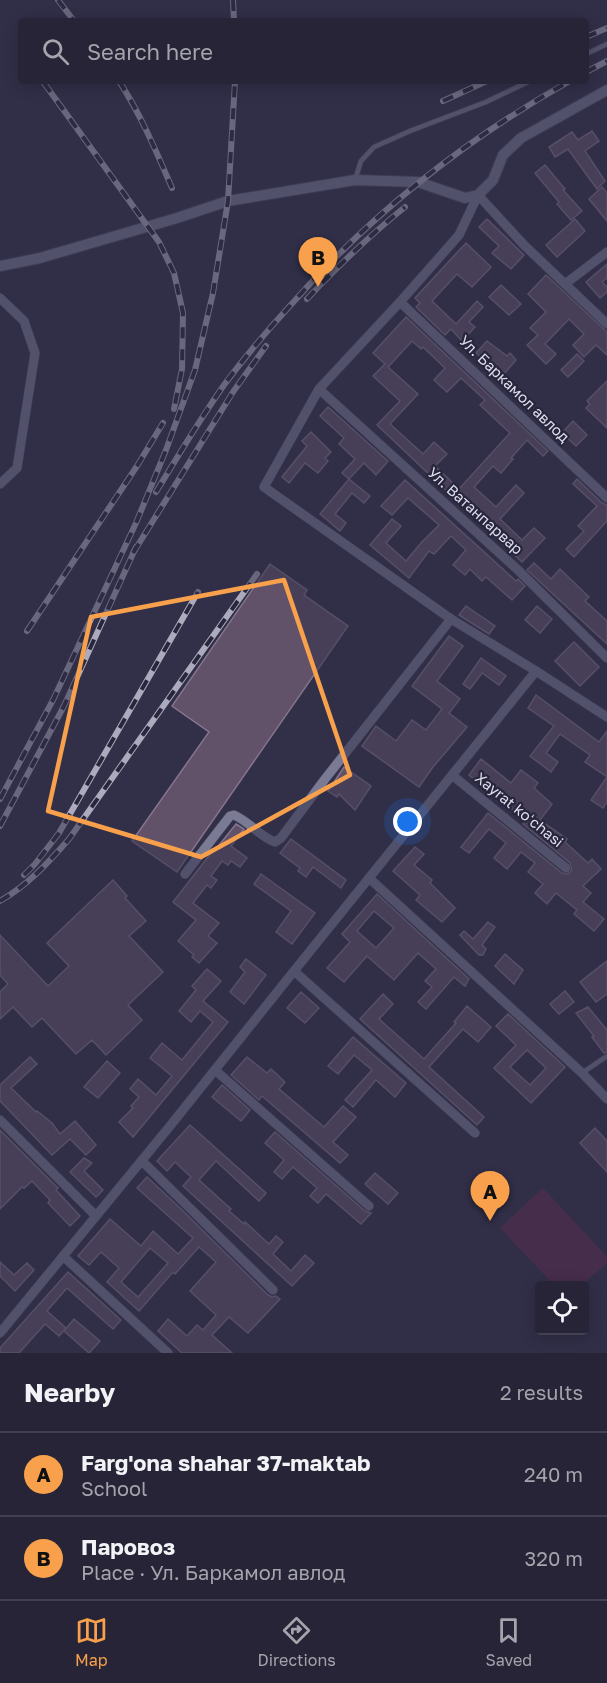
<!DOCTYPE html>
<meta charset="utf-8">
<style>
body{margin:0;font-family:"Golos Text",sans-serif;background:#323042;color:#f1f3f6}
.controls{position:absolute;right:18px;bottom:18px;display:grid;overflow:hidden;border-radius:6px;box-shadow:0 3px 15px #0003}
.controls button{width:54px;height:54px;display:grid;place-items:center;padding:0;border:0;border-bottom:2px solid #424151;background:#262436;color:#f1f3f6;font:30px sans-serif}
.you{position:absolute;left:408px;top:822px;width:21px;height:21px;margin:-15px;border:4px solid #fff;border-radius:50%;background:#1a73e8;box-shadow:0 0 0 9px #1a73e833}
.badge{display:grid;place-items:center;width:39px;height:39px;border-radius:50%;background:#f8a04b;color:#111;font-size:20px;font-weight:700}
.pin{position:absolute;translate:-50% -50px;filter:drop-shadow(0 2px 3px #0008)}
.pin::after{content:'';position:absolute;top:32px;width:21px;height:18px;background:inherit;clip-path:polygon(0 0,100% 0,50% 100%)}
.list{margin:0;padding:0;list-style:none}
h2{display:flex;justify-content:space-between;align-items:center;height:78px;margin:0;padding:0 24px;font-size:26px}
h2 small{font-size:20px;font-weight:400;color:#a4a4ad}
.list li{display:grid;grid-template-columns:39px 1fr auto;gap:18px;align-items:center;box-sizing:border-box;height:84px;padding:0 24px;border-top:2px solid #424151}
.list b{display:block;font-size:22px;white-space:nowrap}
.list p{margin:0;font-size:20px;white-space:nowrap;color:#a4a4ad}
.list em{font-size:20px;font-style:normal;color:#a4a4ad}
.icon{flex:none;width:33px;height:33px;fill:none;stroke:currentColor;stroke-width:2;stroke-linecap:round;stroke-linejoin:round}
.map{position:relative;flex:none;width:607px;height:1353px;overflow:hidden}
.search{position:absolute;background:#262436;box-shadow:0 3px 15px #0003;left:18px;right:18px;top:18px;height:66px;display:flex;align-items:center;gap:15px;box-sizing:border-box;padding:0 21px;border-radius:6px;color:#a4a4ad;font-size:22px}
.sheet{height:246px;background:#262436}
nav{display:flex;justify-content:space-around;align-items:center;box-sizing:border-box;height:84px;border-top:2px solid #424151;background:#262436;font-size:16px;color:#a4a4ad}
nav a{display:grid;justify-items:center;gap:3px}
nav .on{color:#f8a04b}
.map>svg:first-child{display:block}
</style>
<div class="map">
<svg width="607" height="1353" viewBox="0 0 607 1353">
<rect width="100%" height="100%" fill="#323048"/>
<polygon fill="#612b50" points="543,1188 607,1257 607,1263 582,1285 554,1285 500,1228"/>
<g fill="#615269" stroke="#85758e" stroke-width="1.5" fill-rule="evenodd">
<polygon points="592,131 599,141 585,151 605,181 597,189 568,149 555,157 549,147 572,132 578,140"/>
<polygon points="545,165 565,189 563,190 582,211 571,220 557,204 559,202 535,173"/>
<polygon points="602,187 607,193 607,221 589,199"/>
<polygon points="487,219 524,255 511,269 492,253 499,246 479,227"/>
<polygon points="575,219 585,231 557,257 546,245"/>
<polygon points="466,243 491,267 472,287 457,274 432,301 456,324 477,301 483,307 469,322 475,327 462,341 451,329 445,335 416,307 420,303 415,298"/>
<polygon points="607,264 607,278 602,282 607,287 607,292 600,298 586,282"/>
<polygon points="546,275 607,332 607,355 596,345 584,357 573,345 584,334 569,319 545,344 556,354 546,364 527,345 538,335 530,328 546,312 528,294"/>
<polygon points="501,285 521,304 509,315 489,297"/>
<path d="M406,317l142,134 -5,5 -16,-16 -16,18 2,1 -12,14 -8,-7 -19,21 22,20 20,-22 8,8 -24,26 22,21 12,-12 11,10 -23,24 -145,-137 23,-24 -27,-25 12,-12 -12,-11zM412,341l9,8 2,-2 22,21 -11,12 13,12 14,-14 24,22 -5,5 30,28 -51,56 -24,-23 12,-12 -13,-12 -11,12 -33,-30 28,-30 -30,-27z"/>
<polygon points="487,341 507,356 510,353 516,360 502,376 476,353"/>
<polygon points="577,354 584,361 568,377 561,370"/>
<polygon points="607,381 607,428 586,408 590,404 587,401"/>
<polygon points="328,407 388,461 376,475 364,463 349,479 342,473 355,459 339,444 344,438 320,416"/>
<polygon points="573,421 587,435 576,446 562,433"/>
<polygon points="311,432 331,452 325,458 328,461 318,473 305,463 289,483 282,477 307,446 302,441"/>
<polygon points="349,479 370,496 364,503 352,493 335,514 346,523 340,531 320,514"/>
<polygon points="577,479 602,503 607,505 607,521 574,557 566,549 584,531 578,526 597,506 573,484"/>
<polygon points="405,480 516,581 518,579 525,586 512,600 486,577 482,581 470,569 465,575 453,565 466,550 451,536 434,554 429,551 409,578 370,545 392,519 401,526 386,543 406,561 421,543 439,525 408,498 392,515 381,506"/>
<polygon points="534,563 551,579 560,569 589,597 585,601 607,621 607,644 527,570"/>
<polygon points="270,564 307,590 304,595 348,626 177,872 132,841 209,732 172,706"/>
<polygon points="466,606 495,626 489,634 459,615"/>
<polygon points="537,606 552,619 540,633 525,620"/>
<polygon points="449,636 463,646 437,681 460,699 449,713 467,727 433,767 419,787 362,746 376,726 396,741 412,720 426,730 442,709 412,686"/>
<polygon points="574,642 599,667 580,686 555,661"/>
<polygon points="481,658 506,676 499,685 482,673 470,689 463,684"/>
<polygon points="536,695 599,742 607,731 607,802 603,808 591,800 607,777 585,762 590,755 560,734 546,753 558,762 551,772 530,756 554,726 528,708"/>
<polygon points="481,759 511,783 521,770 538,783 534,788 552,804 540,820 567,839 565,842 588,863 592,859 601,869 583,886 591,893 583,902 604,919 594,931 574,914 577,910 556,893 547,904 535,893 543,884 528,872 535,863 521,852 507,869 494,858 506,843 489,829 469,853 461,847 488,813 562,873 568,874 572,870 570,863 523,824 526,820 469,775"/>
<polygon points="344,767 371,786 355,810 339,794 337,797 328,791"/>
<polygon points="236,824 244,829 231,846 247,858 240,867 231,861 228,865 222,861 211,876 217,880 211,888 207,885 193,903 219,923 208,936 217,943 199,963 192,957 194,955 178,941 196,920 173,902 215,848 216,849"/>
<polygon points="291,839 346,880 341,888 313,867 306,877 298,871 300,868 280,853"/>
<polygon points="415,847 424,854 414,865 432,880 430,883 455,908 442,922 416,900 420,895 393,871"/>
<polygon points="261,874 315,913 292,944 276,932 291,911 254,884"/>
<polygon points="113,880 127,896 125,898 146,921 129,936 163,972 128,1005 142,1020 106,1055 92,1040 76,1054 42,1018 32,1027 13,1007 0,1019 0,992 8,984 0,975 0,935 48,986 69,966 47,943"/>
<path d="M377,894l92,85 -4,7 -11,-9 -28,32 -8,-7 14,-15 -7,-6 11,-12 -18,-16 -24,27 -27,-24 -23,26 -17,-14 23,-26 -8,-8zM374,911l20,17 -18,20 -19,-17z"/>
<polygon points="488,922 495,927 482,945 486,949 483,955 479,955 460,935 464,931 473,939"/>
<polygon points="505,954 523,970 514,984 495,966"/>
<polygon points="246,959 266,975 244,1004 230,992 245,972 240,967"/>
<polygon points="607,961 607,994 596,1002 580,982"/>
<polygon points="207,969 221,981 203,1001 228,1022 133,1137 119,1122 133,1108 131,1106 139,1097 130,1089 138,1079 156,1095 172,1076 150,1058 162,1043 182,1060 213,1022 200,1011 191,1022 179,1011 196,990 192,986"/>
<polygon points="565,991 574,1002 559,1014 550,1004"/>
<polygon points="301,992 319,1008 305,1023 287,1008"/>
<polygon points="383,994 393,1004 379,1019 424,1059 456,1023 454,1022 467,1006 491,1027 478,1042 463,1029 429,1067 484,1117 477,1125 360,1019"/>
<polygon points="588,1007 607,1030 607,1052 604,1053 592,1037 594,1036 576,1013"/>
<path d="M508,1014l57,53 -34,36 -37,-35 22,-23 -20,-19zM527,1050l19,18 -16,17 -20,-18z"/>
<polygon points="353,1037 406,1083 395,1097 376,1080 353,1107 345,1100 372,1070 354,1055 338,1074 328,1066"/>
<polygon points="30,1057 37,1064 11,1088 36,1112 37,1111 52,1123 60,1134 75,1121 96,1145 86,1155 70,1139 52,1155 0,1101 0,1085"/>
<polygon points="247,1057 267,1073 271,1069 285,1082 279,1089 324,1127 343,1106 356,1117 333,1142 348,1155 340,1163 262,1096 259,1100 231,1075"/>
<polygon points="107,1061 120,1073 98,1098 84,1087"/>
<polygon points="222,1085 250,1110 241,1121 212,1097"/>
<polygon points="190,1125 266,1193 259,1201 216,1161 199,1180 231,1209 229,1211 244,1224 245,1222 269,1244 276,1236 283,1242 273,1254 291,1271 305,1255 314,1263 292,1286 183,1186 191,1177 175,1162 167,1171 157,1161"/>
<polygon points="595,1128 607,1141 607,1172 580,1143"/>
<polygon points="0,1130 58,1188 56,1190 80,1216 70,1226 48,1203 50,1200 32,1181 24,1188 22,1187 0,1209"/>
<polygon points="275,1132 365,1211 371,1213 361,1224 326,1194 318,1203 310,1196 317,1188 293,1167 282,1179 274,1172 284,1160 265,1143"/>
<polygon points="84,1158 92,1163 84,1171 103,1190 96,1197 70,1172"/>
<polygon points="375,1173 398,1193 388,1204 365,1184"/>
<path d="M147,1177l32,30 89,88 4,2 4,-1 4,3 -32,34 -19,-16 -17,18 20,18h-50l-24,-22 10,-12 19,17 10,-11 6,5 13,-15 -26,-24 26,-29 -17,-15 -24,27 -2,-2 -34,39 -32,-29 12,-14 -18,-16 -12,13 -11,-9 32,-37 31,27 12,-15 25,23 15,-16 -56,-50zM150,1248l18,15 -30,34 -17,-15z"/>
<polygon points="0,1262 14,1275 27,1263 34,1270 15,1291 0,1276"/>
<polygon points="68,1272 121,1320 113,1329 67,1288 47,1311 66,1328 59,1336 45,1324 19,1353 0,1353 0,1348"/>
<polygon points="74,1319 100,1341 89,1353 64,1331"/>
</g>
<g fill="none" stroke-linecap="round" stroke-linejoin="round">
<defs>
<g id="service">
<polyline points="586,54 607,44"/>
<polyline points="355,180 361,161 374,147 410,131 486,102 530,81"/>
<polyline points="582,1073 607,1056"/>
</g>
<g id="minor">
<polyline points="565,284 607,252"/>
<polyline points="0,298 24,321 35,353 17,468 0,484"/>
<polyline points="400,302 607,498"/>
<polyline points="607,324 524,245 478,195 459,235 400,302 319,389 264,487 451,619 536,671 607,717"/>
<polyline points="319,389 518,570 607,658"/>
<polyline points="452,775 566,868"/>
<path d="M185,874l45,-58 4,-1c16,7 26,22 41,27l6,-4 44,-59 126,-160"/>
<polyline points="369,878 582,1073 607,1099"/>
<polyline points="294,971 475,1133"/>
<polyline points="215,1070 369,1206"/>
<polyline points="0,1120 96,1216"/>
<polyline points="142,1161 273,1290"/>
<polyline points="63,1256 168,1353"/>
<polyline points="0,1333 170,1126 294,971 536,671"/>
</g>
<polyline id="tertiary" points="0,266 40,258 177,218 228,201 355,180 418,182 465,198 478,195 493,180 503,155 521,138 607,90"/>
</defs>
<use href="#service" stroke="#4d4b5f" stroke-width="6"/>
<use href="#minor" stroke="#4d4b5f" stroke-width="10"/>
<use href="#tertiary" stroke="#4d4b5f" stroke-width="12"/>
<use href="#service" stroke="#7b7a95" stroke-width="4.5"/>
<use href="#minor" stroke="#7b7a95" stroke-width="9"/>
<use href="#tertiary" stroke="#7b7a95" stroke-width="10"/>
<defs>
<g id="rail">
<polyline points="58,0 74,21"/>
<polyline points="233,0 234,21"/>
<polyline points="586,37 607,28"/>
<polyline points="586,72 607,61"/>
<path d="M119,81c22,34 37,70 53,107"/>
<polyline points="44,83 159,242 174,273 183,313 182,369 174,409"/>
<polyline points="443,101 487,81"/>
<path d="M307,299c31,-33 63,-64 98,-92"/>
<path d="M156,492c22,-36 44,-73 68,-107 20,-27 42,-53 64,-77 82,-93 174,-167 282,-227"/>
<polyline points="133,553 233,392 266,346"/>
<polyline points="27,631 137,466 163,423"/>
<polyline points="0,799 53,700 136,523 166,450 195,370 213,293 228,201 235,81"/>
<polyline points="0,826 64,706 136,547"/>
<polyline points="24,875 35,864 59,833 198,592"/>
<path d="M0,901c28,-16 48,-38 69,-62l188,-265"/>
</g>
</defs>
<use href="#rail" stroke="#acabbd" stroke-width="6"/>
<use href="#rail" stroke="#28263d" stroke-width="4" stroke-dasharray="11" stroke-linecap="butt"/>
</g>
<path d="M0 0H607V1353H0ZM284,580l66,195 -149,82 -153,-46 43,-194z" fill="#323048" fill-opacity=".55" fill-rule="evenodd"/>
<path fill="none" stroke="#f8a04b" stroke-width="4.5" stroke-linejoin="round" d="M284,580l66,195 -149,82 -153,-46 43,-194z"/>
<g text-anchor="middle" stroke-width="4.5" stroke-linejoin="round" paint-order="stroke">
<g font-size="15" fill="#ddddec" stroke="#28263d">
<text transform="translate(514 389) rotate(44)" y="5">Ул. Баркамол авлод</text>
<text transform="translate(475 511) rotate(42)" y="5">Ул. Ватанпарвар</text>
<text transform="translate(519 810) rotate(39)" y="5">Xayrat koʻchasi</text>
</g>
</g>
</svg>
<div class="controls">
<button><svg class="icon" aria-label="locate" viewBox="0 0 24 24"><circle cx="12" cy="12" r="6"/><path d="M12 2v4M12 18v4M2 12h4M18 12h4"/></svg></button>
</div>
<div class="you"></div>
<div class="pin badge" style="left:490px;top:1221px">A</div>
<div class="pin badge" style="left:318px;top:287px">B</div>
<div class="search"><svg class="icon" aria-label="search" viewBox="0 0 24 24"><circle cx="10" cy="10" r="6"/><path d="M15 15l6 6"/></svg>Search here</div>
</div>
<section class="sheet">
<h2>Nearby<small>2 results</small></h2>
<ul class="list">
<li><span class="badge">A</span><div><b>Farg'ona shahar 37-maktab</b><p>School</p></div><em>240 m</em></li>
<li><span class="badge">B</span><div><b>Паровоз</b><p>Place · Ул. Баркамол авлод</p></div><em>320 m</em></li>
</ul>
</section>
<nav>
<a class="on"><svg class="icon" aria-label="map" viewBox="0 0 24 24"><path d="M3 6l6-2 6 2 6-2v14l-6 2-6-2-6 2zM9 4v14M15 6v14"/></svg>Map</a>
<a><svg class="icon" aria-label="directions" viewBox="0 0 24 24"><path d="M12 3l9 9-9 9-9-9zM9 14v-3h6M13 9l2 2-2 2"/></svg>Directions</a>
<a><svg class="icon" aria-label="saved" viewBox="0 0 24 24"><path d="M7 4h10v16l-5-4-5 4z"/></svg>Saved</a>
</nav>
